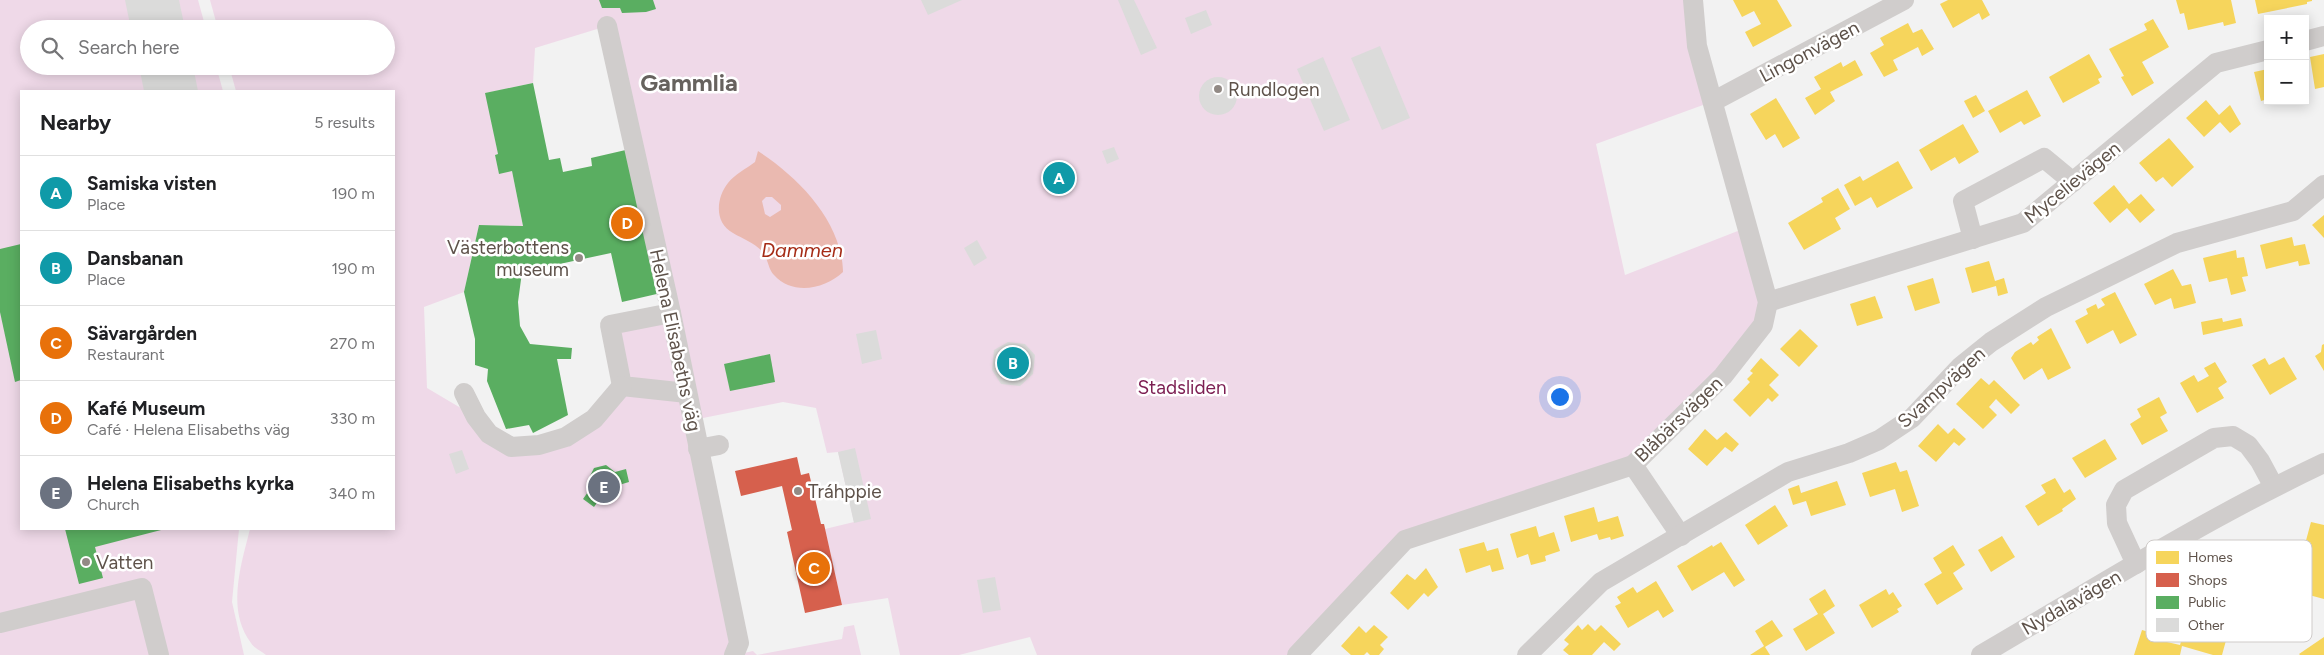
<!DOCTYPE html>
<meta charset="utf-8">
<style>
body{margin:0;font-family:Figtree,sans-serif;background:#f2f2f2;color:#202124}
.controls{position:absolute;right:15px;top:15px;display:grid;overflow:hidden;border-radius:0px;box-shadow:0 2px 12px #0003}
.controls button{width:45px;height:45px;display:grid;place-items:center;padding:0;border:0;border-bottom:1px solid #e0e0e0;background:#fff;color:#202124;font:25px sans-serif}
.you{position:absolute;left:1559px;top:396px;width:18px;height:18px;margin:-12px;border:4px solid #fff;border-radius:50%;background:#1a73e8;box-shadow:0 0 0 8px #1a73e833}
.badge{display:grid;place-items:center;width:32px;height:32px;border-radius:50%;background:#1a73e8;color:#fff;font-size:16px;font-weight:700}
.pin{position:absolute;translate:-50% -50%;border:2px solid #fff;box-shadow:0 1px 5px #0006}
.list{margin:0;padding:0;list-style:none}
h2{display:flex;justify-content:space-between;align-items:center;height:65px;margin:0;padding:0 20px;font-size:21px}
h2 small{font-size:16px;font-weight:400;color:#757577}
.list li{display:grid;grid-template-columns:32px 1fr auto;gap:15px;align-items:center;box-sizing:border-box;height:75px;padding:0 20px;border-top:1px solid #e0e0e0}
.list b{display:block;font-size:19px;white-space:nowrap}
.list p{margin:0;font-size:16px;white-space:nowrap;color:#757577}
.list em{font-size:16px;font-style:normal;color:#757577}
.icon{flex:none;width:28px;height:28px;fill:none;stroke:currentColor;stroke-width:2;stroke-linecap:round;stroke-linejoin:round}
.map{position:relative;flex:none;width:2324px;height:655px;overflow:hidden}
.search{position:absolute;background:#fff;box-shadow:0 2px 12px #0003;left:20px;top:20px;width:375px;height:55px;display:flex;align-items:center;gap:12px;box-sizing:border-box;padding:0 18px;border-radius:28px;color:#757577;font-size:19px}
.panel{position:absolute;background:#fff;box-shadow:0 2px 12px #0003;left:20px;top:90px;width:375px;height:440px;border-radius:0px}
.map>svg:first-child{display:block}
</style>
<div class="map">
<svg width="2324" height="655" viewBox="0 0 2324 655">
<rect width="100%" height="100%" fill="#f2f2f2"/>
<g fill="#efd9e8" fill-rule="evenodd">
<polygon points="0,0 198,0 206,29 29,29 29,66 216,66 223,91 21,91 21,529 239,529 232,602 244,655 0,655"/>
<path d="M210,0h1483l21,101 -118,43 29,131 123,-48 15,98 -130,140 -228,75 -108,115h-260l-7,-18 -71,18h-59l-12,-57 -46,7 -17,-76 29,-7 -16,-70 -11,1 -11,-45 -33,-6 -90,18 42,235 18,-4 4,4 85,-16 2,-12 10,-2 7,30h-595c-5,-4 -12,-7 -15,-12 -25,-33 -10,-78 -1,-114h144v-438h-158l-7,-25h157v-37h-168zM607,26l64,287 -61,12 12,61 -56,51 -55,10 -35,-30 -49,-29 -3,-81 40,-15 15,-67 44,1 -11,-55 -13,2 -4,-18 3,-1 -12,-61 47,-10 2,-35z"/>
</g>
<path fill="#eab9b0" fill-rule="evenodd" d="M758,151c40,26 84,70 85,121 -18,17 -50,24 -69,3 -6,-6 -6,-17 -12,-24 -9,-9 -19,-12 -29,-18 -19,-10 -17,-35 -5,-50 7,-9 18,-14 27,-21zM766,197h6l9,8v5l-11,7 -5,-3 -3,-13z"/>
<g fill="#f6d55c">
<polygon points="1733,0 1777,0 1792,26 1753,47 1745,32 1761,24 1754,11 1742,17"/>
<polygon points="1948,0 1982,0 1990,15 1982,20 1979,13 1953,28 1940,4"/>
<polygon points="2176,0 2231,0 2236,23 2224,26 2223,22 2188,30 2184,13 2180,14"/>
<polygon points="2255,0 2312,0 2312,1 2307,2 2307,4 2258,14"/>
<polygon points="2153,19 2169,47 2142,62 2154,83 2132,96 2121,77 2124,76 2109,49 2147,30 2144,24"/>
<polygon points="1908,23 1913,33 1922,29 1934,49 1922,56 1918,47 1893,60 1898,70 1884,77 1870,53 1884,45 1880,38"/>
<polygon points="2089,54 2102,77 2098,79 2100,83 2063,103 2049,77"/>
<polygon points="2324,54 2324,87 2315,89 2310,57"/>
<polygon points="1855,60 1863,75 1830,92 1835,101 1815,115 1805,98 1821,89 1814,77 1841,62 1843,67"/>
<polygon points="2268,69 2268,99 2261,101 2254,72"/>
<polygon points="2027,90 2041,116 2024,125 2021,121 2000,133 1988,111"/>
<polygon points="1976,95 1985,111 1973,118 1964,101"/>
<polygon points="1776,98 1800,138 1783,148 1775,134 1766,140 1750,114"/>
<polygon points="2206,100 2219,115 2230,105 2241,124 2230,133 2220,122 2204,137 2186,118"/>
<polygon points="1963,124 1979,152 1959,164 1955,157 1931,171 1919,150"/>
<polygon points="2169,138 2194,167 2172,187 2163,177 2156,182 2139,163"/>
<polygon points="1898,161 1913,188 1877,208 1871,197 1855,206 1844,185 1860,176 1863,181"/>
<polygon points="2114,185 2129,204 2141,194 2155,210 2140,223 2127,208 2110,223 2093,203"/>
<polygon points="1838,188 1850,209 1835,218 1841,229 1804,250 1788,223 1823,202 1821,198"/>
<polygon points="2324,215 2324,238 2312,225"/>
<polygon points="2292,237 2294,246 2305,244 2310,264 2299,266 2298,261 2266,269 2260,245"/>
<polygon points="2236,250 2237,258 2244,257 2248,276 2242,277 2246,291 2231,295 2227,278 2209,282 2203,258"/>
<polygon points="1989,261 1995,281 2004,278 2008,293 1998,296 1996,286 1972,293 1965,268"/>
<polygon points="2173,269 2182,286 2191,284 2196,303 2174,309 2171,298 2155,305 2144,284"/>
<polygon points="1933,278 1940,303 1915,311 1907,286"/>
<polygon points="2115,292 2137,335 2120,344 2113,330 2087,344 2075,321 2088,314 2086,309 2096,304 2098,309 2105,305 2101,299"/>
<polygon points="1875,296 1883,318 1857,326 1850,304"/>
<polygon points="2222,318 2223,322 2241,318 2243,326 2203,335 2201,322"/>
<polygon points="2051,328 2071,368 2048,380 2042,368 2024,380 2011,358 2015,352 2031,342 2033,345 2039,340 2037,337"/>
<polygon points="1800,329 1818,346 1799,367 1780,349"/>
<polygon points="2324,344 2324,371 2315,356 2321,352 2322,345"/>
<polygon points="2284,357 2297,379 2270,395 2252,365 2265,358 2269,365"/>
<polygon points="1761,358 1779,375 1769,385 1779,395 1772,402 1768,398 1750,417 1733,400 1750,382 1747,379 1753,373 1750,371"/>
<polygon points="2215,362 2227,382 2218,388 2224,398 2197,413 2180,383 2194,375 2198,382 2209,376 2204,368"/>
<polygon points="1981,378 1989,385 1994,380 2020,405 2011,414 1996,399 1989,407 1997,415 1983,429 1956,404"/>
<polygon points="2159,397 2167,413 2160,417 2168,431 2142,445 2130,424 2141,417 2137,409"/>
<polygon points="1938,424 1948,434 1954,428 1966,439 1959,446 1954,442 1936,462 1918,446"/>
<polygon points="1705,429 1717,440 1726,432 1739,444 1732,452 1725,447 1707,466 1688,449"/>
<polygon points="2105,439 2117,459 2085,478 2072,458"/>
<polygon points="1896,462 1900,472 1907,470 1919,506 1902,512 1895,489 1870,497 1862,473"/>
<polygon points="2055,478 2064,493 2070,489 2076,499 2062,509 2063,511 2038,526 2025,506 2046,493 2041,485"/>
<polygon points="1837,481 1846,505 1811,516 1806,501 1793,505 1788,489 1799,485 1801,493"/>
<polygon points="1775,505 1788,526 1758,545 1745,525"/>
<polygon points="1594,507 1598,522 1618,516 1624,536 1611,540 1610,537 1599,540 1597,534 1571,542 1564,516"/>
<polygon points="2311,522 2324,525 2324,599 2309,595 2310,589 2294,585"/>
<polygon points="1536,526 1539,537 1554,532 1560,551 1545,556 1546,561 1531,565 1528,554 1517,558 1510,534"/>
<polygon points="2002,536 2015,557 1991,572 1978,550"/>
<polygon points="1484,542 1487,551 1498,548 1504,569 1492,572 1490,565 1466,573 1459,549"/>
<polygon points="1721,542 1745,580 1734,587 1724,572 1692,591 1677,566 1712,545 1713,547"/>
<polygon points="1953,545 1965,565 1953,573 1963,589 1937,605 1924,584 1942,573 1933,558"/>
<polygon points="1426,568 1438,587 1428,597 1424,593 1408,610 1390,593 1407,574 1415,580"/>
<polygon points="1656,581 1674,611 1663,618 1658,610 1628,628 1615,606 1621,603 1617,597 1633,587 1637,593"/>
<polygon points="1825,589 1835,606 1823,614 1835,633 1806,651 1793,629 1818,614 1809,599"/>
<polygon points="1886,589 1889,595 1893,592 1902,606 1897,609 1899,612 1872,628 1859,605"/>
<polygon points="2189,615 2230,626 2222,655 2213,655 2182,646 2180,655 2134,655 2142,630 2169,638 2167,642 2180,645"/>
<polygon points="1772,620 1783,636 1765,647 1770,655 1750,655 1764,646 1755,631"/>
<polygon points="1588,624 1595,631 1601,625 1621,644 1614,651 1604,642 1592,655 1569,655 1563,650 1569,644 1564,640 1578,625 1582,630"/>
<polygon points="1374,625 1388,637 1380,645 1384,649 1379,655 1370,655 1367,652 1364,655 1351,655 1341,646 1359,626 1366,633"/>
<polygon points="2324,637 2324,655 2300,655 2299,654"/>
</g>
<polygon fill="#d6604d" points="797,457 801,475 809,473 821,524 824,524 842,605 805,613 787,532 792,530 782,486 741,496 735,471"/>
<g fill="#5aae61">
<polygon points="599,0 653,0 656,9 646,12 622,13 620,8 602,8"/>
<polygon points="533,83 549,160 560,158 563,172 592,166 591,158 630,149 661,293 622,302 611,253 522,272 518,302 520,326 530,344 572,348 571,359 557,359 568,415 533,433 529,425 506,429 487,381 488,369 475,365 475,339 464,292 479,225 523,226 512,171 499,174 495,155 498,154 485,93"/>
<polygon points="21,244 21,380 15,382 0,312 0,249"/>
<polygon points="770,354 775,382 730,391 724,364"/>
<polygon points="606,465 615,472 626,469 629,482 619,485 613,495 601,497 594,507 583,499 590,489 589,478 594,468"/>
<polygon points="65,529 165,529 95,547 103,578 79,584"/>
</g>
<g fill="#dbdbda">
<polygon points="125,0 179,0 185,29 131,29"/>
<polygon points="921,0 962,0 928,15"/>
<polygon points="1118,0 1134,0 1157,48 1141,55"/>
<polygon points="1206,10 1212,25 1191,34 1185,18"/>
<polygon points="1380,46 1410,118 1382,130 1351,58"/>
<polygon points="1323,57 1350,120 1324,131 1297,69"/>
<polygon points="139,66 193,66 198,91 144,91"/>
<circle cx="1218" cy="96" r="19"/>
<polygon points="1114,147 1119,159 1107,164 1102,151"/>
<polygon points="977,240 987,258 974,266 964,248"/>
<polygon points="876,330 882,359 862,364 856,334"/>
<polygon points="1008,342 1025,344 1035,355 1033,374 1020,386 1001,384 992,370 994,350"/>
<polygon points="855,448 871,519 854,523 838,452"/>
<polygon points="462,450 469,469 456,474 449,454"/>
<polygon points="995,577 1001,610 983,613 977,580"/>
</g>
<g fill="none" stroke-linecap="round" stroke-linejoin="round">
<g stroke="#d0cdcc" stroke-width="20">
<polyline points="607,26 671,313 739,643 734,655"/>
<polyline points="2305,41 2324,36"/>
<polyline points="1714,101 1904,0"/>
<polyline points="1973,239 1963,201 2044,158 2073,182"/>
<polyline points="1768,302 2023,223 2216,63 2268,50"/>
<polyline points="671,313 610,325 622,386 687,393"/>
<polyline points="464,393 476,417 489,434 511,447 539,445 566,437 594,419 622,386"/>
<polyline points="698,449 719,445"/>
<polyline points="1633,465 1681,536"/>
<polyline points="2136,564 2117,523 2116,505 2124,490 2214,438 2233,436 2248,445 2260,461 2274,487"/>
<polyline points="0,623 142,588 159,655"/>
<polyline points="1297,655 1405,540 1633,465 1723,376 1763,325 1768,302 1697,46 1693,0"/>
<polyline points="1527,655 1601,582 1788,472 1849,453 1879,440 1912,418 1960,367 1991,342 2046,307 2177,243 2293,211 2324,185"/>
<path d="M1981,655c113,-66 224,-136 343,-192"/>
</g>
</g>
<g fill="#928a85" stroke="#fff" stroke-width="2">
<circle cx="1218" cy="89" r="5"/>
<circle cx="579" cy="258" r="5"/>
<circle cx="798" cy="491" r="5"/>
<circle cx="86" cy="562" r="5"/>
</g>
<g text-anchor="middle" stroke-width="5" stroke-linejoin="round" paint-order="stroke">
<g font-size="19" fill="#5e524a" stroke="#fff">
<text transform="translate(1809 51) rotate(-28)" y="7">Lingonvägen</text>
<text transform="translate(2072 182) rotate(-39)" y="7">Mycelievägen</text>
<text transform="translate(676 340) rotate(78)" y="7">Helena Elisabeths väg</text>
<text transform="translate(1941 387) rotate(-42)" y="7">Svampvägen</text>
<text transform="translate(1678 419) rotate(-44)" y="7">Blåbärsvägen</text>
<text transform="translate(2071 602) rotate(-30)" y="7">Nydalavägen</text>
</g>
<g font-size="19" fill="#5e524a" stroke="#fff" text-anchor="start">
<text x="1228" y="96">Rundlogen</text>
<text x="569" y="254" text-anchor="end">Västerbottens<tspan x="569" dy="22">museum</tspan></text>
<text x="808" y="498">Tráhppie</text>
<text x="96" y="569">Vatten</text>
</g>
<g font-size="19" fill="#7c1e52" stroke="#fff">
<text x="1182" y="394">Stadsliden</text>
</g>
<g font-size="20" font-style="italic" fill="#a52c16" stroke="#fff">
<text x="802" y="257">Dammen</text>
</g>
<g font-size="24" font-weight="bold" fill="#66625e" stroke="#fff">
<text x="689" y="91">Gammlia</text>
</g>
</g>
<rect x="2146" y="540" width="166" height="102" rx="8" fill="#fff" stroke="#cfcbc9" stroke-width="1"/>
<rect x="2156" y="551" width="23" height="13" fill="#f6d55c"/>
<rect x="2156" y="573" width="23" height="14" fill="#d6604d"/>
<rect x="2156" y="596" width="23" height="13" fill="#5aae61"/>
<rect x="2156" y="618" width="23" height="14" fill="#dbdbda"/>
<g font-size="14" fill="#5e524a">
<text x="2188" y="562">Homes</text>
<text x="2188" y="585">Shops</text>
<text x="2188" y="607">Public</text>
<text x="2188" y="630">Other</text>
</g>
</svg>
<div class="controls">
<button>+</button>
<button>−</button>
</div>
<div class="you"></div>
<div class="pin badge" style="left:1059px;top:178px;background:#0f9aa8">A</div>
<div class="pin badge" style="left:1013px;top:363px;background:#0f9aa8">B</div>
<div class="pin badge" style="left:814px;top:568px;background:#e8710a">C</div>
<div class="pin badge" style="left:627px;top:223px;background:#e8710a">D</div>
<div class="pin badge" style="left:604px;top:487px;background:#6b7280">E</div>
<div class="search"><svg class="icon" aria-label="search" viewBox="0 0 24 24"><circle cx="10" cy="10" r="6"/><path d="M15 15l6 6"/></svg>Search here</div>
<section class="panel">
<h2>Nearby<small>5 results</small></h2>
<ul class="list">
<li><span class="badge" style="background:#0f9aa8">A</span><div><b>Samiska visten</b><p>Place</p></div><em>190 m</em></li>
<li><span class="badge" style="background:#0f9aa8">B</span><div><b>Dansbanan</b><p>Place</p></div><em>190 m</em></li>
<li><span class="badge" style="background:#e8710a">C</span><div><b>Sävargården</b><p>Restaurant</p></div><em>270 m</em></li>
<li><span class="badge" style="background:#e8710a">D</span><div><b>Kafé Museum</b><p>Café · Helena Elisabeths väg</p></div><em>330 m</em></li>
<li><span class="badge" style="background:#6b7280">E</span><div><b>Helena Elisabeths kyrka</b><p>Church</p></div><em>340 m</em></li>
</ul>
</section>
</div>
